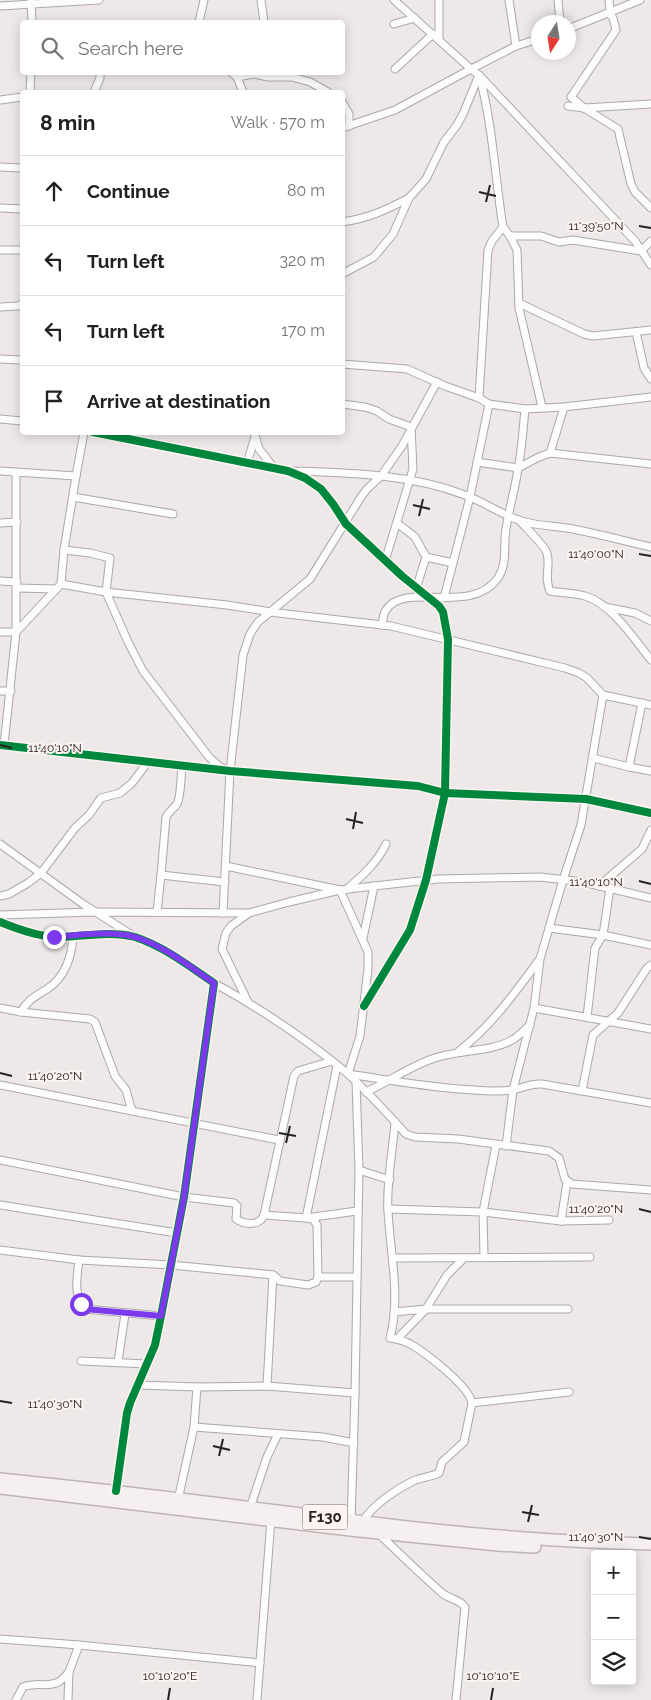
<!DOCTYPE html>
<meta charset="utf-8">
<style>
body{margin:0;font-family:Raleway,sans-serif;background:#f6f6f6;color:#202124}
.controls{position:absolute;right:15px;bottom:15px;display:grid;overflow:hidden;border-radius:5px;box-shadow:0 2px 12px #0003}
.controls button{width:45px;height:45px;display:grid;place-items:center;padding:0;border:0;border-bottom:1px solid #e0e0e0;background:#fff;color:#202124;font:25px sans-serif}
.compass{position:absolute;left:531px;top:15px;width:45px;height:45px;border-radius:50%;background:#fff;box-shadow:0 2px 12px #0003;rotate:192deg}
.stop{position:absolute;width:15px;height:15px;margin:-11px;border:4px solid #7c3aed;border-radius:50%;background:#fff}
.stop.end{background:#7c3aed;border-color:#fff;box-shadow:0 1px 5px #0008}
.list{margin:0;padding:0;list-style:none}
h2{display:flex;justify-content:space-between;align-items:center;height:65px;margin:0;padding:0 20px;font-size:21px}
h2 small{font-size:16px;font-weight:400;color:#757577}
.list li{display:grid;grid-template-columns:32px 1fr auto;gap:15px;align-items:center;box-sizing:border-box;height:70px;padding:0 20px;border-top:1px solid #e0e0e0}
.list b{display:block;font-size:19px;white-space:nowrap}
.list em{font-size:16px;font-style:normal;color:#757577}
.icon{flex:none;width:28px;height:28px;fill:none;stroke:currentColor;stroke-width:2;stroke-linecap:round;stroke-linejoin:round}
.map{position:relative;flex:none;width:651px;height:1700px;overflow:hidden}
.search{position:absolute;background:#fff;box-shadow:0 2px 12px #0003;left:20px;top:20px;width:325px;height:55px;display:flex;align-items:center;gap:12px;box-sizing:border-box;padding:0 18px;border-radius:5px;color:#757577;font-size:19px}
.panel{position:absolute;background:#fff;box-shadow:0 2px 12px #0003;left:20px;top:90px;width:325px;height:345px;border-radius:5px}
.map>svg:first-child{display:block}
</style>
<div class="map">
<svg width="651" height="1700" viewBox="0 0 651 1700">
<rect width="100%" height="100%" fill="#eee8e8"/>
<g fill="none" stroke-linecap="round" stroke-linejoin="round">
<defs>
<g id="minor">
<polyline points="31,0 32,22"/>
<polyline points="261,0 264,22"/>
<polyline points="394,0 471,69 516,46 538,39"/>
<polyline points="439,0 439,40"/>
<polyline points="509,0 516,46"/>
<polyline points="558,0 560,22"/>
<polyline points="609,0 610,12"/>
<polyline points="0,6 99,0"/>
<polyline points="609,13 613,18 616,30 571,97 584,108 618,129 631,184 635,192 651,208"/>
<polyline points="199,22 204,0"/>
<polyline points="394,24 415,18"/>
<polyline points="568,29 640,0"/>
<polyline points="395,69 433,34"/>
<polyline points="231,72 237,77 243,92"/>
<polyline points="237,77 254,74 268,77 292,77 310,82 328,92"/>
<path d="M480,78c13,49 15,100 23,149l7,9 7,14 2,58 23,99"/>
<polyline points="30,92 31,72"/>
<polyline points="94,92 100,78 100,72"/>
<polyline points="0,100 22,97"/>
<polyline points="342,102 349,114 349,126"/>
<polyline points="568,106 584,108 651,104"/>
<polyline points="342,128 395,110 471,69 479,75 635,241 651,265"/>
<polyline points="0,167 22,168"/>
<polyline points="0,208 22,209"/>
<path d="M342,222c25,-3 46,-13 67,-24"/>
<polyline points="510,236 541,236 559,242 573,240 641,251 651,241"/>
<polyline points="0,250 22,250"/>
<polyline points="342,274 374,257 393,234 409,198 426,179 444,142 457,125 463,114 479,75"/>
<polyline points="519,303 584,334 593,336 651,330"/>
<polyline points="0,307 18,306 22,304"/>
<polyline points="636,332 644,368 651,379"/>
<polyline points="0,359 22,360"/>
<polyline points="342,364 407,369 445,386 479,398 489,404 525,409 564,407 651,397"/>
<polyline points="479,398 488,250 492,241 503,227"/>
<polyline points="342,404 365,407 377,411 389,419 411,427 413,469 385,561"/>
<polyline points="0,419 22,421"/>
<polyline points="93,432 288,471 305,478 321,489 333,504 346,524 402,576 439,606 443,612 448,639 445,793 426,880 410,930 364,1006"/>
<polyline points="254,432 259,449 274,468"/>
<polyline points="550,453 564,407"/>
<polyline points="477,462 518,468 539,457 550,453 651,464"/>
<polyline points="247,463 255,437"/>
<polyline points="0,471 76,476"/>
<path d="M294,471c56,2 115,3 168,23 22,7 40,22 63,28 15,4 32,4 48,7 26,5 52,12 78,18"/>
<polyline points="73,497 173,514"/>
<path d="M519,520c6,7 23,23 27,31 6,12 -3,25 4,40 11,2 24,2 35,5 27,8 49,43 66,64"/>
<polyline points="0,523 17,522"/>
<polyline points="397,523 415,537 426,557 453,563"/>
<polyline points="64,550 90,553 110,558 106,592 128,642 143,671 209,757 220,767 230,771 223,913"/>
<polyline points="0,581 17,582"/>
<polyline points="61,584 106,592 227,605 278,613 391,626 565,668 579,673 587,678 603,695 651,705"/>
<polyline points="17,588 56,589"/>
<polyline points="416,589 426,557"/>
<polyline points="444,598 470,497 489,404"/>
<polyline points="605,607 635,613 651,621"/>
<path d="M382,625c1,-5 1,-11 4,-15 19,-30 84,7 112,-32 10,-15 5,-33 8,-49 3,-20 9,-40 12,-60 4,-20 5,-40 7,-60"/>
<polyline points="0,632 16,632 61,584 64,550 76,476 84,432"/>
<polyline points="0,691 11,691"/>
<polyline points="642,703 629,767 651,771"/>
<polyline points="0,745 230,771 418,786 445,793 586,799 651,813"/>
<polyline points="0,746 4,745 16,632 16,472"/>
<polyline points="593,758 629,767"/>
<path d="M182,766c-1,9 -1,31 -5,38 -4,5 -7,6 -11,13l-5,58 64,7"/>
<polyline points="230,771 243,655 250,634 258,622 310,579 361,497 367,489 381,476 402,446 437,382"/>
<polyline points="0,844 83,904 132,935"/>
<path d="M226,866l114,24 28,62v17l-8,67 -12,38c42,6 83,14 126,16 12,1 27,2 38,0 13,-2 16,-7 30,-6l109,19"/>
<polyline points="599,886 642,849 651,830"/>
<path d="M347,889c15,-13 30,-26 39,-45"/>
<polyline points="0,896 9,894 28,883 41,873 75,828 89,815 101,798 120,793 132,783 148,762"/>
<polyline points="157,912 161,875"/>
<polyline points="0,915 94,912 249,913"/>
<path d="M0,922c17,7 36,14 55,15 26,0 54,-7 80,0 30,10 54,29 79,46l-30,214 -23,119 -6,29 -25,58 -3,10 -11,78"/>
<polyline points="549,928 603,935 651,945"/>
<polyline points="363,938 374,886"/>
<path d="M214,983c47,26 92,56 133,90 21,19 40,40 59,61l9,3 43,2 91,12 10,7 6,21 7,5 79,6"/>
<polyline points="248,1002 222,949 226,933 231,926 249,913 289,902 340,890 374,886 438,879 540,877 583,882 651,898"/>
<polyline points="0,1008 21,1012 90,1019 95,1022 115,1076 126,1090 132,1111"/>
<polyline points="534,1008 651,1029"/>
<path d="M21,1012c6,-12 15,-16 26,-23 18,-11 25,-33 26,-53"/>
<polyline points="587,1017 595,948 603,935 610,888"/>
<path d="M459,1051c32,-25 56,-58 80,-91"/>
<polyline points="0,1085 279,1140"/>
<polyline points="582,1091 593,1035 618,1013 647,968 651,965"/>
<path d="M366,1092c22,-10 43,-25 66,-33 23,-9 60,-7 80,-19 6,-3 12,-10 18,-15"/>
<polyline points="506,1146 513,1090 534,1008 540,959 563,880 581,825 603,695"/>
<path d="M0,1160l184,37 50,6 3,3 -1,13c9,6 24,7 28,-4l30,-139 4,-5 34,-10"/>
<polyline points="359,1170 390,1180"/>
<polyline points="0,1205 177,1233"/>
<polyline points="388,1209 483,1212 561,1221 609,1220"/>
<polyline points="264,1215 306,1218 357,1211"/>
<polyline points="561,1221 567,1182"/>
<path d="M0,1250l79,10c-2,17 -6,36 6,49l76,7"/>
<polyline points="484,1257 483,1212 496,1145"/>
<polyline points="393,1258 590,1257"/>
<polyline points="79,1260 171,1265 273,1275 280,1281 308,1285 316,1282 318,1277 356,1277"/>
<polyline points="318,1277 317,1225 313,1219 306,1218 337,1066"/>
<polyline points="394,1312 426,1309 568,1309"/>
<polyline points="397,1339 426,1309 447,1275 464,1258"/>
<polyline points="81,1361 147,1364"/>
<polyline points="118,1362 125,1314"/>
<polyline points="139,1385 197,1387 267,1386 355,1393"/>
<polyline points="267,1386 273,1275"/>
<polyline points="472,1403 569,1392"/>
<polyline points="194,1427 323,1437 354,1443"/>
<polyline points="178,1500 194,1427 197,1387"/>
<polyline points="250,1508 267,1457 278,1434"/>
<polyline points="351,1522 355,1393 359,1170 356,1082"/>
<path d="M362,1522c11,-17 33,-32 51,-41 9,-4 18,-4 26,-8l3,-11 22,-20 8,-39c-3,-17 -45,-49 -60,-58 -7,-4 -15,-6 -22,-7 11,-41 0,-86 -2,-127 -2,-26 5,-62 7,-89"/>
<path d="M379,1534c21,20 41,40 63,59 7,6 17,6 23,14l-9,93"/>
<polyline points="0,1639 79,1645 260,1663"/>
<path d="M16,1700l7,-13c14,-5 23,0 33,-4 5,-1 9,-7 13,-11"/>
<polyline points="68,1700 69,1672 79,1645"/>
<polyline points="257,1700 271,1520"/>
</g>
<g id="primary">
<path d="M0,1479c117,12 233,26 349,41 101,13 201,22 302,24"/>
<polyline points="0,1488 350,1530 498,1545 535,1547"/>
</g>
</defs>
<use href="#minor" stroke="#ada8a8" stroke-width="9"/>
<use href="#primary" stroke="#c0b3b7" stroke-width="14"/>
<use href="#minor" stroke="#fcfcfc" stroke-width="7"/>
<use href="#primary" stroke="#f5eff0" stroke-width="11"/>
<defs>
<g id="cycleway">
<polyline points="93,432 288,471 305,478 321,489 333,504 346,524 402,576 439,606 443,612 448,639 445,793 426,880 410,930 364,1006"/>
<polyline points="0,745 230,771 418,786 445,793 586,799 651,813"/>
<path d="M0,922c17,7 36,14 55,15 26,0 54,-7 80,0 30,10 54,29 79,46l-30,214 -23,119 -6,29 -25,58 -3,10 -11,78"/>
</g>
</defs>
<use href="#cycleway" stroke="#fdf4f2" stroke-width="11"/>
<use href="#cycleway" stroke="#00873e" stroke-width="8"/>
</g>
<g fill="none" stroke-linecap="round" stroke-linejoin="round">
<path stroke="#7c3aed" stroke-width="6" d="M54,937c26,-2 56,-7 81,0 29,9 54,29 79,46l-30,214 -23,119 -76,-7 -4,-5"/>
</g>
<path fill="none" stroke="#262221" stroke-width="2" d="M479,192l17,4M486,202l4,-17M639,226l12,2M413,505l17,4M419,516l4,-17M639,554l12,2M0,745l12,3M346,819l17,4M353,829l3,-17M639,881l12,3M0,1073l12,3M279,1133l17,3M286,1143l4,-17M639,1209l12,3M0,1401l12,2M213,1446l17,4M219,1456l4,-17M522,1512l17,3M528,1522l4,-17M639,1537l12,2M168,1700l2,-12M491,1700l2,-12"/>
<g text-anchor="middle" stroke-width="4" stroke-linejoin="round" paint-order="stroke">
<rect fill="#fdf4f2" stroke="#666160" stroke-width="1" x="302.5" y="1504.5" width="45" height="25" rx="4"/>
<g font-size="15" font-weight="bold" fill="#262221">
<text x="325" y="1522">F130</text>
</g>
</g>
<g font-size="12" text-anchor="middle" fill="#262221" stroke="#fdf4f2" stroke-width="4" stroke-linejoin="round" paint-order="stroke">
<text x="596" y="230">11°39'50"N</text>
<text x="596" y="558">11°40'00"N</text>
<text x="55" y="752">11°40'10"N</text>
<text x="596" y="886">11°40'10"N</text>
<text x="55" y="1080">11°40'20"N</text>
<text x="596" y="1213">11°40'20"N</text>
<text x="55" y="1408">11°40'30"N</text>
<text x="596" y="1541">11°40'30"N</text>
<text x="170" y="1680">10°10'20"E</text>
<text x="493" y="1680">10°10'10"E</text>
</g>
</svg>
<div class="controls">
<button>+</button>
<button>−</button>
<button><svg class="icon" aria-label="layers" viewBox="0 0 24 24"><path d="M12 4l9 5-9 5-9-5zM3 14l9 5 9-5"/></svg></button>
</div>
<svg class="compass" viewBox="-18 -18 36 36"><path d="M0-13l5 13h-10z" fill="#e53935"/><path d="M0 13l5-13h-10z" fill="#757577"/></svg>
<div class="stop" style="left:81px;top:1304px"></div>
<div class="stop end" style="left:54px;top:937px"></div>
<div class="search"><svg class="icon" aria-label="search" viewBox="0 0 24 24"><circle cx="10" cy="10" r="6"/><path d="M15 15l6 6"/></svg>Search here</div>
<section class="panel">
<h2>8 min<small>Walk · 570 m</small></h2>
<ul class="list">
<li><svg class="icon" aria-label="ahead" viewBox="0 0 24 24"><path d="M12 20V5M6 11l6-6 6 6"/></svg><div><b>Continue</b></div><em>80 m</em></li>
<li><svg class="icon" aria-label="left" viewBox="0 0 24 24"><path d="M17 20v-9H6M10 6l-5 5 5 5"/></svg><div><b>Turn left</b></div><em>320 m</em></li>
<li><svg class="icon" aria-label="left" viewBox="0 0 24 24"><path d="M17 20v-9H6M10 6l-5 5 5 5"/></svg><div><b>Turn left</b></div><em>170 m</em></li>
<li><svg class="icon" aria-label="arrive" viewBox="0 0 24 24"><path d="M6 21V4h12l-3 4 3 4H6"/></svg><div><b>Arrive at destination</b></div></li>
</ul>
</section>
</div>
